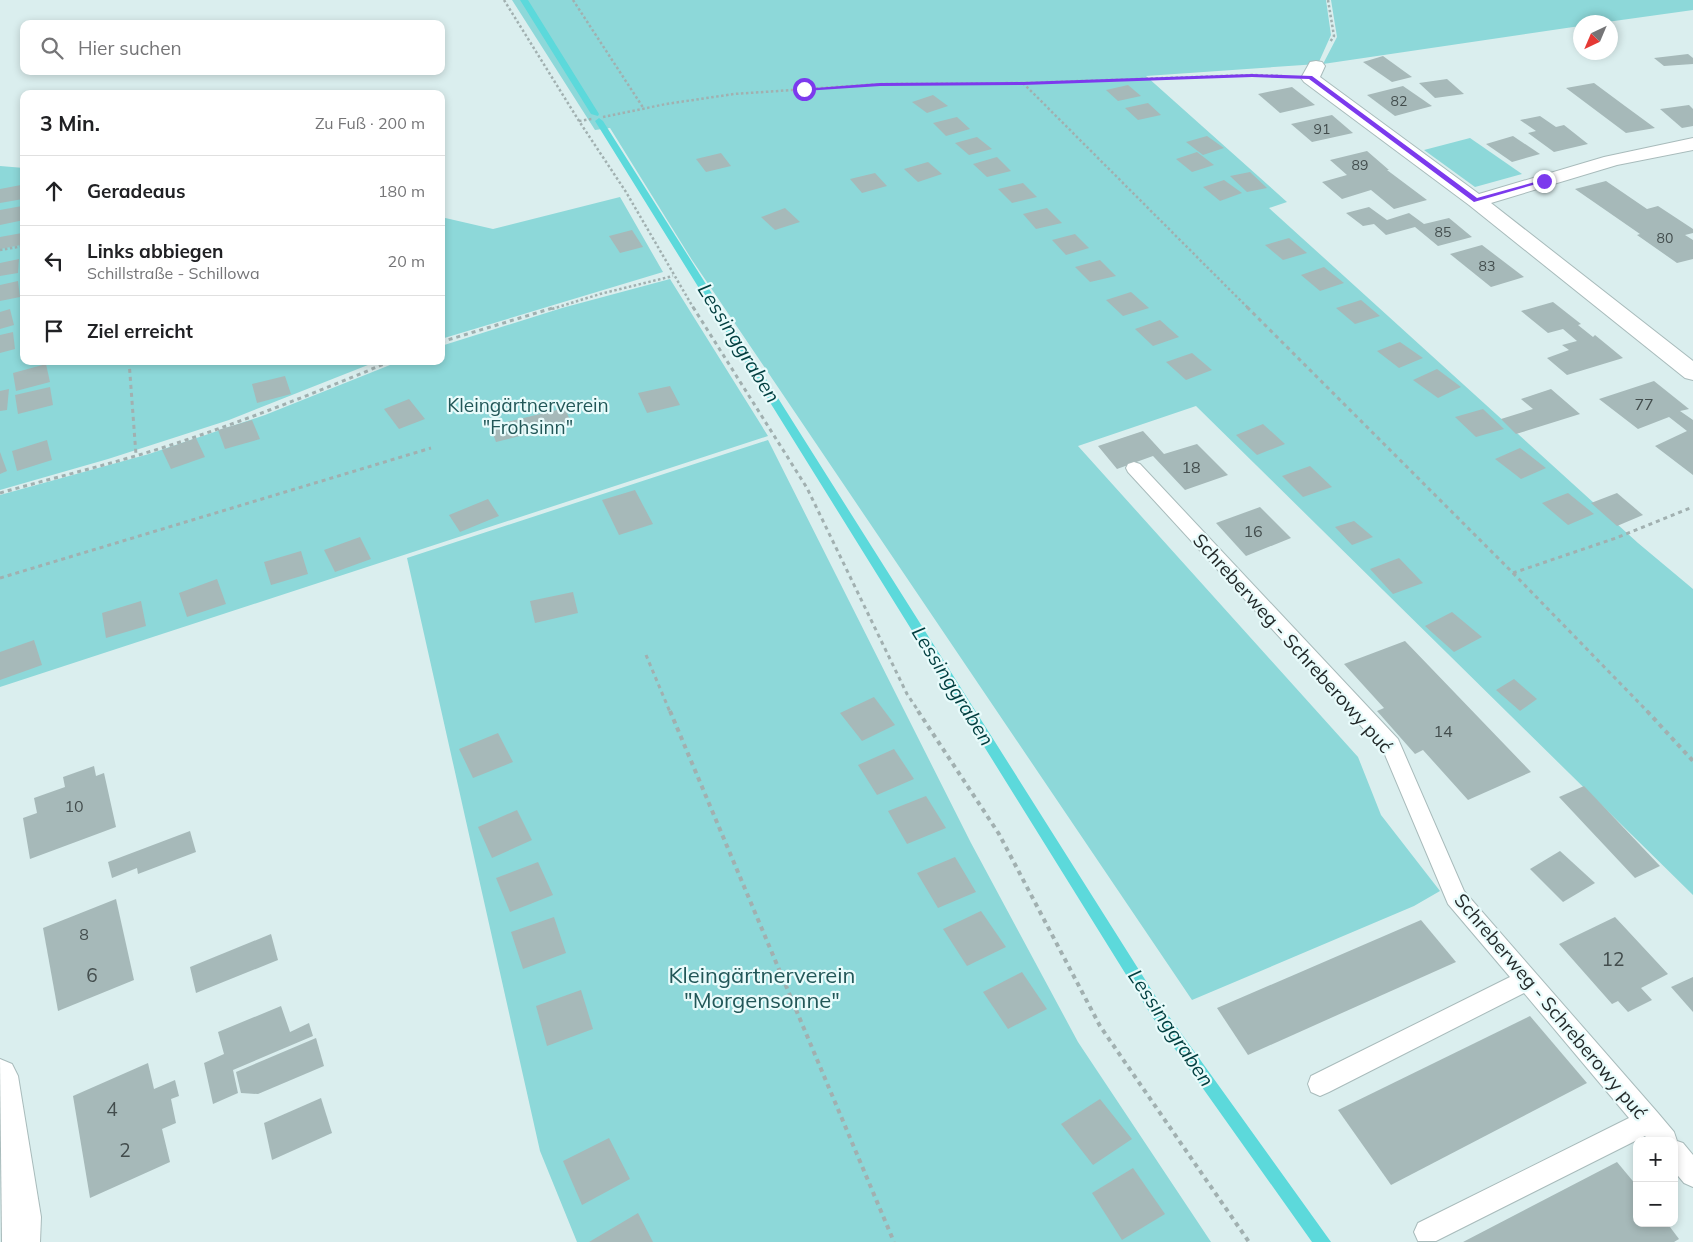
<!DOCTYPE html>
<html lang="de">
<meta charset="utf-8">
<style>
body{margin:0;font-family:Mulish,sans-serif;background:#f6f6f6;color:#202124}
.controls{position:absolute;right:15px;bottom:15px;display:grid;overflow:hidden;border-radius:10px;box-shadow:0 2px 8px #0003}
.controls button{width:45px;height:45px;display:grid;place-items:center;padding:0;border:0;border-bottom:1px solid #e0e0e0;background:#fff;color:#202124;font:25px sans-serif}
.compass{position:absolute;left:1573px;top:15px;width:45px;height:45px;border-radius:50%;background:#fff;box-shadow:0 2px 8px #0003;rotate:224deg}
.stop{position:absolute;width:15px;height:15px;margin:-11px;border:4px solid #7c3aed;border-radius:50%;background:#fff}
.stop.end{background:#7c3aed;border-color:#fff;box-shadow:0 1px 5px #0008}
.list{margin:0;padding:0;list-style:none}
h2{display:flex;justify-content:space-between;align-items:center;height:65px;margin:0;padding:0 20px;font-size:21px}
h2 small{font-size:16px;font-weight:400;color:#757577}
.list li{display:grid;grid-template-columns:32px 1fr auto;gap:15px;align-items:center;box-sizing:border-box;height:70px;padding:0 20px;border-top:1px solid #e0e0e0}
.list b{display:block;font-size:19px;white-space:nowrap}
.list p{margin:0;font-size:16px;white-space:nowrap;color:#757577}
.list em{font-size:16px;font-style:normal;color:#757577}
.icon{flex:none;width:28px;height:28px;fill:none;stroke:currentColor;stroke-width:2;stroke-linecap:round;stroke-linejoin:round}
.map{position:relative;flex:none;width:1693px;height:1242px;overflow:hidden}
.search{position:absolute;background:#fff;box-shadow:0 2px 8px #0003;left:20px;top:20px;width:425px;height:55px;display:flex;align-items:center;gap:12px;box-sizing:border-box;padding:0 18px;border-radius:10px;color:#757577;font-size:19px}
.panel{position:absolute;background:#fff;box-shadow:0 2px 8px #0003;left:20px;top:90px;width:425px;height:275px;border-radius:10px}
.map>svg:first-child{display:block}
</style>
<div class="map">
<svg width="1693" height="1242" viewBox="0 0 1693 1242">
<rect width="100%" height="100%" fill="#daeeee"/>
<g fill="#8dd8d9">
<polygon points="512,0 1326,0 1331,35 1318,64 1146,76 1287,202 1269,208 1638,543 1693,589 1693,895 1196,406 1078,446 1358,757 1381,815 1440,891 1414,906 1192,1000 692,260 610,128 595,130"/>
<polygon points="1331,0 1693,0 1693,10 1607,22 1580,22 1580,26 1323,64 1337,37"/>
<polygon points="1470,138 1522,174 1475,187 1424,150"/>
<polygon points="0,166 24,168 24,361 378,361 229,420 108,459 0,490"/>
<polygon points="620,197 663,272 441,339 441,217 493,229"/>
<polygon points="670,279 768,436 0,687 0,495 149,454 265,415 400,361 441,361 441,346 562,308"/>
<polygon points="768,440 971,843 1078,1042 1211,1242 577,1242 540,1151 407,558"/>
</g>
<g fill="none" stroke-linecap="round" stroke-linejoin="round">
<g fill="#5cd9db" fill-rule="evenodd">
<polygon points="520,0 528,0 599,114 598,116 591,114"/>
<polygon points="599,118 603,121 1163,1008 1331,1242 1312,1242 1153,1018 595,121"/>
</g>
</g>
<g fill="#a6b9b9">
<polygon points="1688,54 1693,58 1693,64 1664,66 1654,58"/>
<polygon points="1383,56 1412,77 1392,82 1363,62"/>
<polygon points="1447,79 1464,94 1435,98 1419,83"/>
<polygon points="1594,83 1625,106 1655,128 1626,133 1566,88"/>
<polygon points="1128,85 1141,96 1118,101 1106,90"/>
<polygon points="1403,86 1432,106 1395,116 1367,95"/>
<polygon points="1292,87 1315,105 1280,113 1258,94"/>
<polygon points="933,95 948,106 927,113 912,102"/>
<polygon points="1148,103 1161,115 1138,120 1125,108"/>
<polygon points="1689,105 1693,109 1693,126 1682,128 1660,109"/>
<polygon points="1332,115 1353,133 1312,142 1291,124"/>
<polygon points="1540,116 1556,127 1564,125 1588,144 1554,152 1528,133 1536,131 1520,120"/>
<polygon points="957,117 970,129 946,136 933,123"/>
<polygon points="1207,136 1224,148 1203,155 1186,142"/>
<polygon points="1513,136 1540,154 1512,162 1486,144"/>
<polygon points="977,137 992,149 969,155 955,143"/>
<polygon points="1367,151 1389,170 1387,170 1427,200 1394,209 1371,190 1342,199 1322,182 1347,175 1330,160"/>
<polygon points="1197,152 1214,165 1192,172 1176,159"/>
<polygon points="721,153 731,166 706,172 696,159"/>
<polygon points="997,157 1011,171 987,177 973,164"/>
<polygon points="928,162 942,174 918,182 904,169"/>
<polygon points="1250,172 1267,188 1247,192 1230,176"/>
<polygon points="875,173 887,186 862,193 850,179"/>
<polygon points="1224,180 1242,193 1220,201 1203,187"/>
<polygon points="1606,181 1647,209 1658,206 1693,229 1693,233 1685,235 1693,240 1693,259 1677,263 1637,235 1640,234 1575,189"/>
<polygon points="1023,183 1037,197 1012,203 998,189"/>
<polygon points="21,185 23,199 0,203 0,189"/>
<polygon points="22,206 24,220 0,225 0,210"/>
<polygon points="1369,207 1387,220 1409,213 1424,224 1449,218 1472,237 1438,246 1415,227 1386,235 1374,224 1363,226 1346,213"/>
<polygon points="785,208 800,222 775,230 761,217"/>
<polygon points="1047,208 1062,223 1036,229 1023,214"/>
<polygon points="632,230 643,247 620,253 609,236"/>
<polygon points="22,233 21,245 0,249 0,237"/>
<polygon points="1075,234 1089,248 1066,255 1052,240"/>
<polygon points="1289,238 1307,253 1283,260 1265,245"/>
<polygon points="1482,245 1524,277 1491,287 1450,254"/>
<polygon points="19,259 18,273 0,276 0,263"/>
<polygon points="1100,260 1116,276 1090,282 1075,267"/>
<polygon points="1324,267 1344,283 1320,291 1301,275"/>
<polygon points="18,281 20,297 0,301 0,285"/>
<polygon points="1131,292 1149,308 1123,316 1106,300"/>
<polygon points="1361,300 1380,316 1355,324 1336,308"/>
<polygon points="1553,302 1581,324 1578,325 1593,337 1595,335 1623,358 1567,375 1547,358 1569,350 1562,345 1577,341 1563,329 1548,333 1521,311"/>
<polygon points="10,309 14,325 0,329 0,312"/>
<polygon points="1160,320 1179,337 1153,346 1135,329"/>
<polygon points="13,332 15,349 0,353 0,335"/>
<polygon points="1400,342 1423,358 1399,368 1377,351"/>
<polygon points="1192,353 1212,370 1186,380 1166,362"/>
<polygon points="46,364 50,382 16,391 13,373"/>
<polygon points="1437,369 1461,387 1438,398 1413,380"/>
<polygon points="285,376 291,394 257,403 252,384"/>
<polygon points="1654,381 1689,409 1680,411 1693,420 1693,475 1655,446 1687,431 1669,417 1638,429 1599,399"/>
<polygon points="670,386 680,405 647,413 638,393"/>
<polygon points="50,387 53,405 18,414 15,395"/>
<polygon points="9,389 7,410 0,411 0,391"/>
<polygon points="1551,389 1580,414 1516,434 1501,419 1533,409 1521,399"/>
<polygon points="409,399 425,419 399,429 384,409"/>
<polygon points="565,408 571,423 496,442 490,426"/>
<polygon points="1483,409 1504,429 1476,437 1455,417"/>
<polygon points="252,420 260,439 225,449 218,430"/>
<polygon points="1263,424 1285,444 1257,455 1236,435"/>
<polygon points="1143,431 1164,454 1197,444 1228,475 1185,490 1153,456 1117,469 1098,446"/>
<polygon points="196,438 205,457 171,469 162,450"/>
<polygon points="47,440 52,460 17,471 12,451"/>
<polygon points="1520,448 1546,468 1521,479 1495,459"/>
<polygon points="0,452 7,471 0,474"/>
<polygon points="1310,466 1332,487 1303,497 1282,476"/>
<polygon points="635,490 653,524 619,535 602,500"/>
<polygon points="1568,493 1594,514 1568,525 1542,503"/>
<polygon points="1617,493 1643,515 1617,526 1591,503"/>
<polygon points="488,499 499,516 460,532 449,515"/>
<polygon points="1260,507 1291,538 1246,556 1216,523"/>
<polygon points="1354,521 1373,537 1352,545 1335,527"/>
<polygon points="360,537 371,559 335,572 324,550"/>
<polygon points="301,551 308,574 271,585 264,562"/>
<polygon points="1399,558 1423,583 1393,594 1370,569"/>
<polygon points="217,579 226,604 187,617 179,593"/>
<polygon points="573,592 578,613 535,623 530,601"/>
<polygon points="141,601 146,626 106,638 102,613"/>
<polygon points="1452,612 1482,637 1454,652 1425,626"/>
<polygon points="34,640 42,665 0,680 0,652"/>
<polygon points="1405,641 1531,772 1468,800 1423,750 1415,754 1377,711 1384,708 1344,664"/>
<polygon points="1514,679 1537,699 1520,711 1496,690"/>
<polygon points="874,697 895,725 862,741 840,713"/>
<polygon points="498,733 513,762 473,778 459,749"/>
<polygon points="894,749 914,779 877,795 858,765"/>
<polygon points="94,766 96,776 104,773 116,827 30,859 23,818 37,813 34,798 65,787 63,777"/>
<polygon points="1584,786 1660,866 1635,878 1559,797"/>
<polygon points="926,796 946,828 907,844 888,811"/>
<polygon points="517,810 532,840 492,858 478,827"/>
<polygon points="190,831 196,852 138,874 137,868 112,878 108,862"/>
<polygon points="1560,851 1595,883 1563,902 1530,869"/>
<polygon points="955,857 976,892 938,908 917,873"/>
<polygon points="538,862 553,895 510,912 496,878"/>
<polygon points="116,899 134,980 58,1011 43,928"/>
<polygon points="981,911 1006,947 967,966 943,929"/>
<polygon points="554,917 566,953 523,969 511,932"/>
<polygon points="1615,917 1668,974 1641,988 1652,1000 1628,1012 1618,1001 1612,1004 1559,944"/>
<polygon points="1421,920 1456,962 1248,1055 1217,1008"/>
<polygon points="271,934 278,960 196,993 190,967"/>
<polygon points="1022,972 1047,1009 1008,1029 983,992"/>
<polygon points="1693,977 1693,1012 1671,987"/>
<polygon points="581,990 593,1029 547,1046 536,1006"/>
<polygon points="281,1006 290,1032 309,1023 313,1036 233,1070 238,1093 213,1104 204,1063 224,1054 218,1032"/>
<polygon points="1530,1016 1587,1083 1391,1185 1338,1110"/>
<polygon points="316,1038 324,1066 258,1094 241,1093 236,1072"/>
<polygon points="148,1063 154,1089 175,1080 179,1096 171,1099 176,1123 162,1129 170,1162 90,1198 73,1096"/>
<polygon points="321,1098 332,1133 272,1160 264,1123"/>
<polygon points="1100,1099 1132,1139 1093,1165 1061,1124"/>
<polygon points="609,1138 630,1179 582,1205 563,1161"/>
<polygon points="1617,1162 1637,1186 1637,1223 1667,1223 1679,1239 1674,1242 1463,1242"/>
<polygon points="1133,1168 1165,1214 1122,1240 1092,1193"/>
<polygon points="638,1213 653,1242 589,1242"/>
</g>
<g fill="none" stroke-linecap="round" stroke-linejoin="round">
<defs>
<polygon id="service" points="1134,462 1140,464 1398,739 1464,891 1658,1113 1674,1132 1677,1141 1683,1143 1693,1155 1693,1187 1684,1183 1674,1171 1674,1141 1649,1141 1645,1136 1436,1241 1418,1241 1414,1232 1418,1223 1629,1118 1524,993 1329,1092 1320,1096 1311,1092 1308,1084 1311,1076 1510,977 1448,904 1383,750 1128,472 1126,468 1128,464"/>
<g id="minor">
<polygon points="1316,61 1322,62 1325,66 1320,77 1479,194 1604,157 1693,138 1693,150 1617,165 1491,203 1693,361 1693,380 1685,378 1469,205 1304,82 1301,78 1310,62"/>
<polygon points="0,1059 12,1064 18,1076 41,1217 40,1242 2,1242"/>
</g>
</defs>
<use href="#service" stroke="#a8bbbb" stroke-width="2"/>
<use href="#minor" stroke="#a8bbbb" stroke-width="2"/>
<g stroke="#a1b0b0" stroke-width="2.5" stroke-dasharray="2.5 2.5" stroke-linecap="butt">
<polyline points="504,0 579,121 626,192 694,309"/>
<polyline points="573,0 644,109"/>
<polyline points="1328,0 1334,36 1330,42"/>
<polyline points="1023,83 1249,309"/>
<polyline points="603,117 666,104 734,94 880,84 1023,83 1252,75 1282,76"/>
<polyline points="579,121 592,119"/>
<polyline points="0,250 24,246"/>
<polyline points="552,309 600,294 673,276"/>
</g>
<g stroke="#a1b0b0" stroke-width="3" stroke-dasharray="4 4" stroke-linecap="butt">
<polyline points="693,307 807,488 907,694 919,712"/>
<polyline points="1247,307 1513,573 1616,538 1693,507"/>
<polyline points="441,342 556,307"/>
<polyline points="129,361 136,455"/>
<path d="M0,493c56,-16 112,-29 168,-47 76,-25 150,-54 223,-85"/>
<polyline points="1513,573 1648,712"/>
<polyline points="0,578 431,448"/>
<polyline points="646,655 670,712"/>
</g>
<g stroke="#a1b0b0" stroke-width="4" stroke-dasharray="4.5 4.5" stroke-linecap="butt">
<polyline points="670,711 894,1242"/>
<polyline points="918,711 999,834 1100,1026 1249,1242"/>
<polyline points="1647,711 1693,761"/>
</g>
<use href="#service" fill="#fff" fill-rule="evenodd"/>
<use href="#minor" fill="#fff" fill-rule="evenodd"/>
</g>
<polygon fill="#7c3aed" points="1252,74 1312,76 1477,198 1542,180 1547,181 1474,202 1309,79 1252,77 1023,85 880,86 804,91 802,89 880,83 1023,82"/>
<g text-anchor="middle" stroke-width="4.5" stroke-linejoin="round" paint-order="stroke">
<g font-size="14" fill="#434d4d">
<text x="1399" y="106">82</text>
<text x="1322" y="134">91</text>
<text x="1360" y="170">89</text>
<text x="1443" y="237">85</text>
<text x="1665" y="243">80</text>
<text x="1487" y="271">83</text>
</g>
<g font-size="16" fill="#434d4d">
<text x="1644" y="410">77</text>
<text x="1191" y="473">18</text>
<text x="1253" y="537">16</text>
<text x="1443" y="737">14</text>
<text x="74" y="812">10</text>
<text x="84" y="940">8</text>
</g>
<g font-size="19" fill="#225758" stroke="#e8fbfb">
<text x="528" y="412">Kleingärtnerverein<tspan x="528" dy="22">"Frohsinn"</tspan></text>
</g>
<g font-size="19" fill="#222929" stroke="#e8fbfb">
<text transform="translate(1293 643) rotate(48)" y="7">Schreberweg - Schreberowy puć</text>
<text transform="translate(1551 1006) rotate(50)" y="7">Schreberweg - Schreberowy puć</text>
</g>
<g font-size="19" fill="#434d4d">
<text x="1613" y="966">12</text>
<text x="92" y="982">6</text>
<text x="112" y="1116">4</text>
<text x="125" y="1157">2</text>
</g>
<g font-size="20" font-style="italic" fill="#003e3f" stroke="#e8fbfb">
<text transform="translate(739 343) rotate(58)" y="7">Lessinggraben</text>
<text transform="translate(953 686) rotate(58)" y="7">Lessinggraben</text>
<text transform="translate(1171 1028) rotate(56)" y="7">Lessinggraben</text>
</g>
<g font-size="22" fill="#225758" stroke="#e8fbfb">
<text x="762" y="983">Kleingärtnerverein<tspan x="762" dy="25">"Morgensonne"</tspan></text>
</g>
</g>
</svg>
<div class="controls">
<button>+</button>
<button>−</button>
</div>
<svg class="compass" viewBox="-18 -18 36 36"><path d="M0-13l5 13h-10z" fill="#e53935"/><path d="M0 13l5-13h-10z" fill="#757577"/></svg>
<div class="stop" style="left:804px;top:89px"></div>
<div class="stop end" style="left:1544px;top:181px"></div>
<div class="search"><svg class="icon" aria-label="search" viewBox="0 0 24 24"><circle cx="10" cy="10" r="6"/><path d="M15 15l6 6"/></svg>Hier suchen</div>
<section class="panel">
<h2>3 Min.<small>Zu Fuß · 200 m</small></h2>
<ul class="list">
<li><svg class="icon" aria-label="ahead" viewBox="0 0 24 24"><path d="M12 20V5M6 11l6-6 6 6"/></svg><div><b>Geradeaus</b></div><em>180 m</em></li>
<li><svg class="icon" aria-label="left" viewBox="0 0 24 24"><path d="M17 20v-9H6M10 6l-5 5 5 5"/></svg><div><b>Links abbiegen</b><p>Schillstraße - Schillowa</p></div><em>20 m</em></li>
<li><svg class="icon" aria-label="arrive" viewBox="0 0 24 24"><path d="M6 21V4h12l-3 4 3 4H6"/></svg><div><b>Ziel erreicht</b></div></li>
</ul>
</section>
</div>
